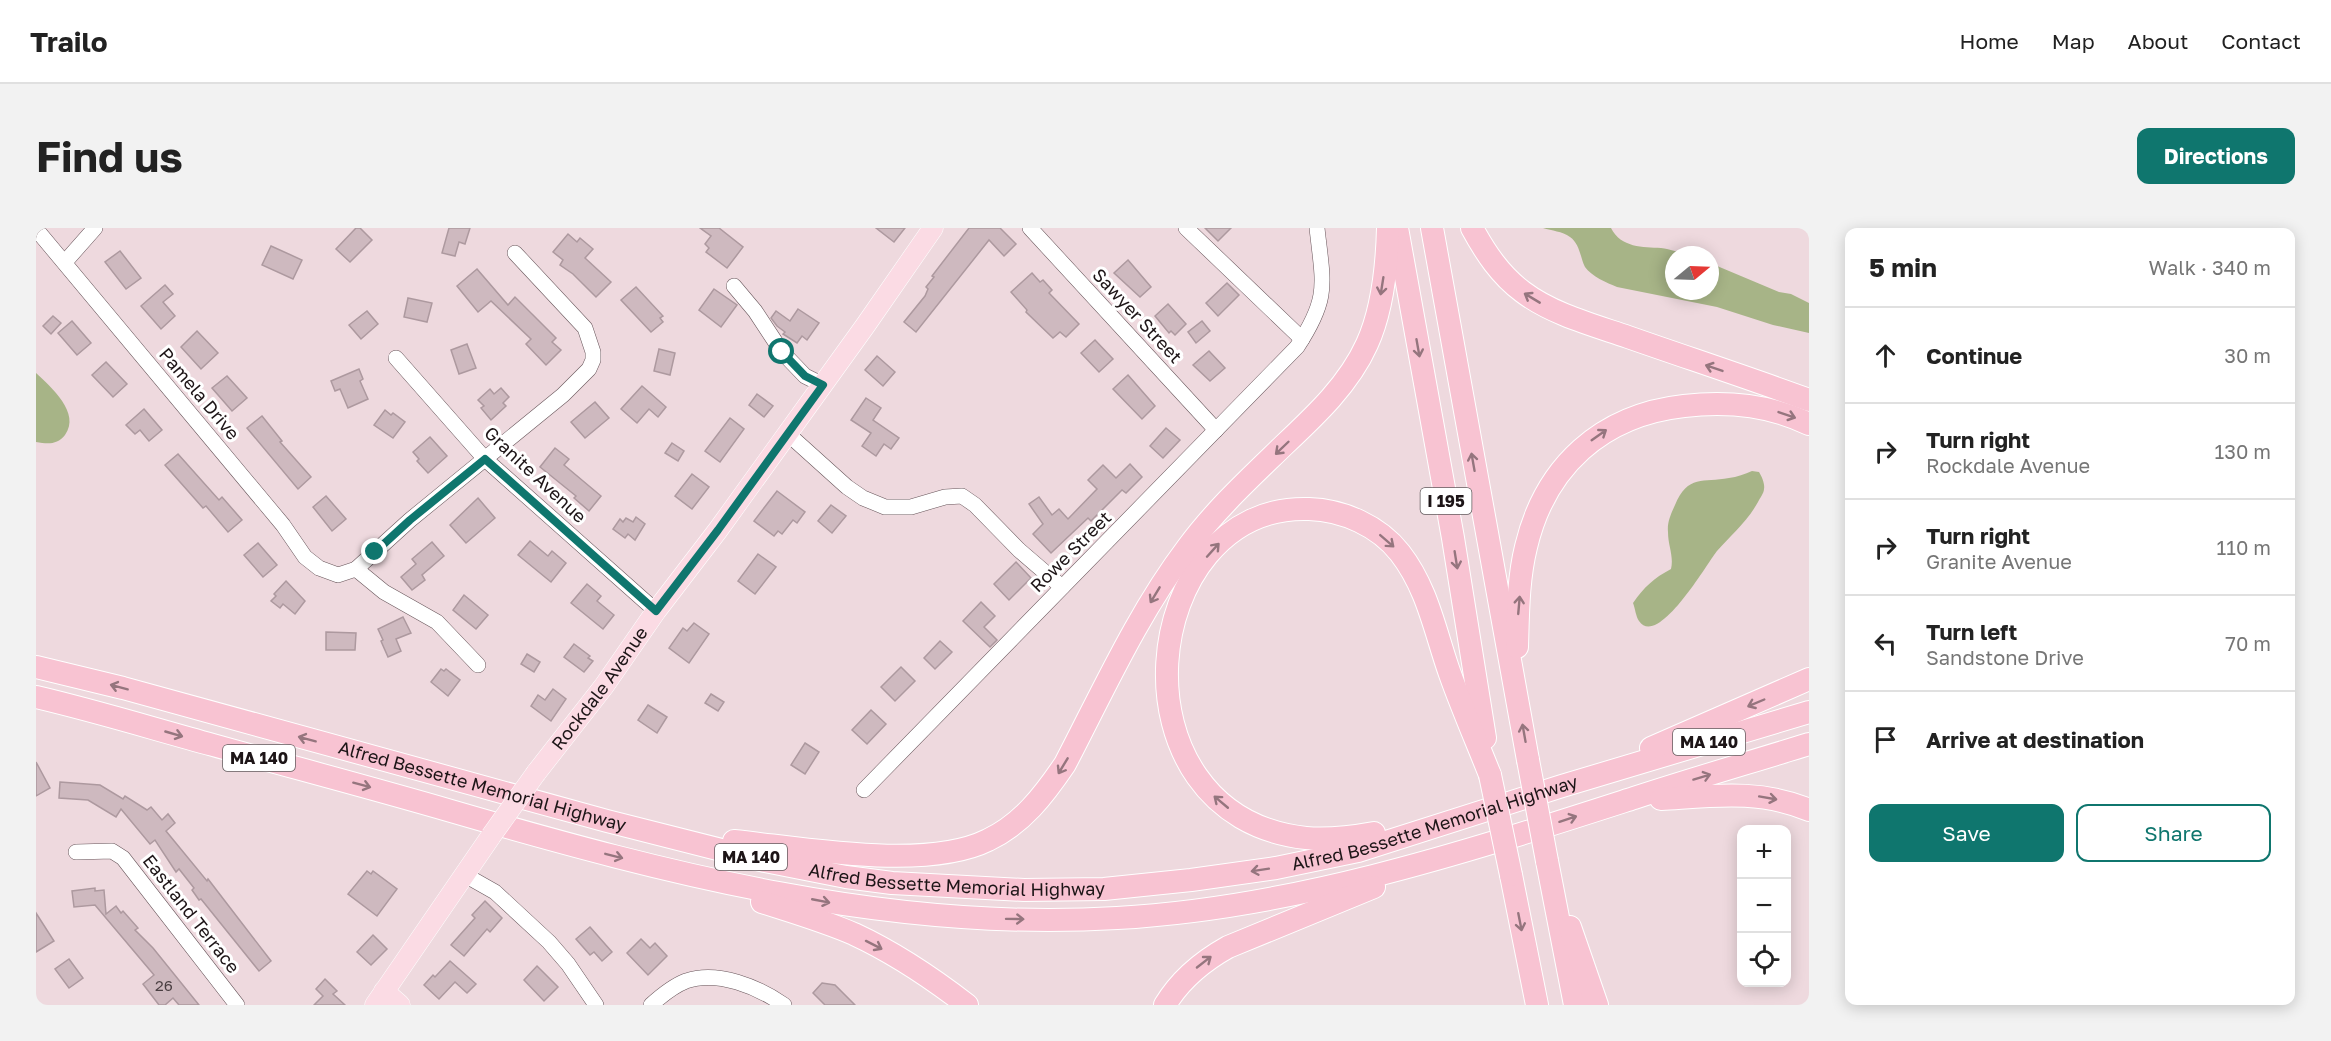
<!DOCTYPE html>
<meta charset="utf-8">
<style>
body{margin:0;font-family:"Golos Text",sans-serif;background:#f2f2f2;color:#222}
.controls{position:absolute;right:18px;bottom:18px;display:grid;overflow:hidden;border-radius:12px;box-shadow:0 3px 15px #0003}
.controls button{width:54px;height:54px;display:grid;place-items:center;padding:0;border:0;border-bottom:2px solid #e0e0e0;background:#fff;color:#222;font:30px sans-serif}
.compass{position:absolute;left:1629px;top:18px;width:54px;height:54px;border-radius:50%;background:#fff;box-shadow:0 3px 15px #0003;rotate:71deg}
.stop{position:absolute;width:18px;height:18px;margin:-14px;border:4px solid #0f766e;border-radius:50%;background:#fff}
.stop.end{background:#0f766e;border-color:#fff;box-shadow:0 2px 6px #0008}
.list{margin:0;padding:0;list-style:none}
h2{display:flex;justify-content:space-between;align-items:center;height:78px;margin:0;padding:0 24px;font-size:26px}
h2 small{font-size:20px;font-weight:400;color:#767676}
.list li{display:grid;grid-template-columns:39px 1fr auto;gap:18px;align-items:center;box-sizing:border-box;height:96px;padding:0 24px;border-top:2px solid #e0e0e0}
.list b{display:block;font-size:22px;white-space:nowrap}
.list p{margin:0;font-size:20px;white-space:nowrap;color:#767676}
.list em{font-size:20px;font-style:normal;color:#767676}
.actions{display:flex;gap:12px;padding:18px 24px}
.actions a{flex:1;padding:14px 0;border:2px solid #0f766e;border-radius:12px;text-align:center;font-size:21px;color:#0f766e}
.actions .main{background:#0f766e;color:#fff}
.icon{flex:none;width:33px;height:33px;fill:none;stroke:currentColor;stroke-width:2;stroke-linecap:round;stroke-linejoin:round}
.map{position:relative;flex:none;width:1773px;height:777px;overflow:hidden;border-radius:12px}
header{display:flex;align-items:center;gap:36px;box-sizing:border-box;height:84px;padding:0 30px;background:#fff;border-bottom:2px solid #e0e0e0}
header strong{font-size:28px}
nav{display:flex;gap:33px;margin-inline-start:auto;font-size:21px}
.intro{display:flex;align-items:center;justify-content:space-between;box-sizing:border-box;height:144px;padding:0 36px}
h1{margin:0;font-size:42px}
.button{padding:15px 27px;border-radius:12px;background:#0f766e;color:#fff;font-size:21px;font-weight:700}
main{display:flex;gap:36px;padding:0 36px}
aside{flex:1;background:#fff;border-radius:12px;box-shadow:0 3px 15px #0003}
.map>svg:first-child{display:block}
</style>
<header>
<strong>Trailo</strong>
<nav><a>Home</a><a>Map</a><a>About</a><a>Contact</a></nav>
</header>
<div class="intro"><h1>Find us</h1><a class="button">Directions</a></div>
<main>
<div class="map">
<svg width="1773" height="777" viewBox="0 0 1773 777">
<rect width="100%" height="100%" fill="#eed9de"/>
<g fill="#a7b487">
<path d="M1507,0h68c10,20 32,19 50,20 9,1 20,5 29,7h-16v36h36v-28l69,29 12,2 18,9v30l-36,-8 -56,-18 -100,-20c-10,-4 -26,-11 -32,-20 -5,-10 -5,-23 -15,-30 -8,-6 -18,-6 -27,-9z"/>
<path d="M0,145c15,14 45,40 29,62 -8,10 -17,9 -29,7z"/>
<path d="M1716,243l7,1c3,5 6,12 5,17 0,4 -4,9 -6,13 -11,20 -26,32 -41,49 -9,11 -59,98 -78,70 -3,-4 -4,-13 -6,-18 11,-16 21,-25 38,-34 3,-13 -3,-23 -3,-37 -1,-10 3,-18 7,-27 13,-31 28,-22 54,-27 8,-1 16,-4 23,-7z"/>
</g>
<g fill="#ceb9bf" stroke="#ad999f" stroke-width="1.5">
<polygon points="320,0 324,0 336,12 314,34 300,21"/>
<polygon points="413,0 434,0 429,16 423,14 419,28 406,25"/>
<polygon points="664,0 683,0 707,19 691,40 670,24 673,20 669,16 675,8"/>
<polygon points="840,0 869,0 858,14"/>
<polygon points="933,0 964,0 980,16 968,28 953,12 880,104 868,94 889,68 892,61 890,59 898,49 896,48"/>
<polygon points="1169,0 1195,0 1182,13"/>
<polygon points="532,6 541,14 544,10 557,21 549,30 575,54 560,69 537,46 524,37 527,32 517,24"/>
<polygon points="235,18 266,32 257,51 226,37"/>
<polygon points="84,23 105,50 90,61 69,34"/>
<polygon points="1092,32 1115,59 1104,69 1078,45"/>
<polygon points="441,41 472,77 479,69 520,110 516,114 525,122 510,137 490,116 495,111 455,73 442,84 421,58"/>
<polygon points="996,45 1004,54 1007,52 1016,62 1013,65 1043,96 1030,109 1024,104 1017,110 990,84 991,82 975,64"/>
<polygon points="1191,55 1203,67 1182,88 1170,75"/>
<polygon points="129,57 137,66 127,74 139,88 125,101 105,78"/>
<polygon points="600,59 627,88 624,90 627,94 615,104 585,72"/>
<polygon points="678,61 701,77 685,99 663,82"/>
<polygon points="372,70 396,75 391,94 368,89"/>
<polygon points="1132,76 1150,96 1139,107 1135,103 1133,105 1119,88"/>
<polygon points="762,81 783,95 771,112 766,108 761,115 747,106 749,104 741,98 735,90 740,83 754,93"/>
<polygon points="331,83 342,96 325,111 313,97"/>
<polygon points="17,88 25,95 15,106 7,98"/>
<polygon points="36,93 55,115 41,127 22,105"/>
<polygon points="1166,93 1174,103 1160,115 1152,104"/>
<polygon points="161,103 182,125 165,141 145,119"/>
<polygon points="1059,112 1077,131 1063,144 1045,125"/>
<polygon points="431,116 440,140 423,146 415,122"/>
<polygon points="623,121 639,125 634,147 618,143"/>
<polygon points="1173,123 1189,140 1174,153 1157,137"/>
<polygon points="841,128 859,144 847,158 829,142"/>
<polygon points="70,134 91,156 77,169 56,147"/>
<polygon points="323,141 327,151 324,153 332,171 312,180 304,161 299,163 295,153"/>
<polygon points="1092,147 1119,178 1106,191 1077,161"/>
<polygon points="191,148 211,170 196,183 176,160"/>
<polygon points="606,158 630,179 622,189 613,181 601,195 585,181"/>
<polygon points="465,160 473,169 467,175 470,178 455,192 445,180 448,178 442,172 454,161 458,166"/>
<polygon points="721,166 737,178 728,189 713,177"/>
<polygon points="830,170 845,180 837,192 863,210 855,221 848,216 840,228 826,218 835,205 815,192"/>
<polygon points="559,174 573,190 549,210 535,194"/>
<polygon points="108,181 126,202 113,213 104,202 99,206 90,197"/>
<polygon points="349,182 355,187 357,185 369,194 357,210 338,197"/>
<polygon points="226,188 246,213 244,214 275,249 262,261 211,200"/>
<polygon points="694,190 708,201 684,234 669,223"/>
<polygon points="1130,200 1144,212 1127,230 1114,218"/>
<polygon points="394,209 411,228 392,245 381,233 383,231 377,224"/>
<polygon points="636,215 648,223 642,233 629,225"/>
<polygon points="519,220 533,231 528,237 565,268 553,283 538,270 540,268 504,239"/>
<polygon points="142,226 183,272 186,269 206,292 192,304 170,278 167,280 129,237"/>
<polygon points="1094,236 1106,249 1090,265 1086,262 1055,293 1052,290 1015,325 997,306 1007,296 993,276 1003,269 1016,287 1023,281 1032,291 1061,261 1052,252 1067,237 1080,250"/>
<polygon points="656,246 673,259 656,281 639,268"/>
<polygon points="741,263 769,284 761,295 757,292 746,306 742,303 738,308 718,293"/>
<polygon points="290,268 310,291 296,303 277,279"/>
<polygon points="442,270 459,290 430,315 414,297"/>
<polygon points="795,277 810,288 796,305 782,293"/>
<polygon points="600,289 609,296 599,312 592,306 589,310 577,301 584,291 587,294 590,290 597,294"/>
<polygon points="494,313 512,328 516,323 530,335 515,354 482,327"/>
<polygon points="396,314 408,328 386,347 389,352 376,362 365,349 380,336 376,331"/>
<polygon points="222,315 241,337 227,349 208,327"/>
<polygon points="722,326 740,339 719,366 702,353"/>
<polygon points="980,334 995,350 973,372 958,356"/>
<polygon points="250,353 269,373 259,386 247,376 244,380 235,373 240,368 238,366"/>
<polygon points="551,356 565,368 561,373 578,387 567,401 535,375"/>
<polygon points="428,367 452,387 440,401 417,382"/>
<polygon points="945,374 959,388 948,399 961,412 954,419 927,393"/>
<polygon points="367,389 375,405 360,411 365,423 352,429 345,413 347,412 342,401"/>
<polygon points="658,395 673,406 653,435 633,420 647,400 651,403"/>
<polygon points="290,404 320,405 319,422 290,422"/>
<polygon points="904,413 916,424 899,441 888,430"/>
<polygon points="538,416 554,428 552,430 557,433 548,444 528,429"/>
<polygon points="491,426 504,434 498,444 485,436"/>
<polygon points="865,439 879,453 859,473 845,459"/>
<polygon points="405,441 408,443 410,441 424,452 412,468 395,454"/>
<polygon points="517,461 530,471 515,493 495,478 502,467 509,472"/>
<polygon points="675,466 688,474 682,483 669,475"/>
<polygon points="612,477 631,489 621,505 602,492"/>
<polygon points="835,482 850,496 831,516 816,502"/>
<polygon points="769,515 783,524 769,546 755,537"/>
<polygon points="0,534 14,560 0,568"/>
<polygon points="24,554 64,557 87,571 89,568 111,582 115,579 126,592 132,586 139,595 130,603 171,653 172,651 235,733 223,743 165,671 163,672 156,662 158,660 143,641 140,644 119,612 114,616 85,581 80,589 52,572 23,570"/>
<polygon points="331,643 335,646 337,643 361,661 341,688 312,666"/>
<polygon points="59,660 59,663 68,662 70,686 80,678 85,685 87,683 102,700 99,702 117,720 163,777 143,777 137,770 129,777 123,777 107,756 118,747 59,677 38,679 36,663"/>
<polygon points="449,673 466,690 454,704 451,701 428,728 415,717 439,690 436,687"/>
<polygon points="0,685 18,713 0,724"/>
<polygon points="554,699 576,724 566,733 558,724 554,727 540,711"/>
<polygon points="337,707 351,721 335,737 321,724"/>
<polygon points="605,711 614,720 619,715 631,728 612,747 591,725"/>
<polygon points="33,731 47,750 33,760 19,741"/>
<polygon points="414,733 440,756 431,765 419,754 403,771 388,757 397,747 399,749"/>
<polygon points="501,738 522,759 508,773 488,752"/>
<polygon points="289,751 301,763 297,766 309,777 278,777 287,768 280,761"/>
<polygon points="786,755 799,757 819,777 789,777 777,765"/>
</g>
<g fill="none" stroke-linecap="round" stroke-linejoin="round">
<defs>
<g id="minor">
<polyline points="994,0 1180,202"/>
<polyline points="1150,0 1266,111"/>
<polyline points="0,1 247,297 269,329 283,340 302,347 320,341 374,292 527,167 553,141 557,132 557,124 549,100 479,25"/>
<polyline points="29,34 59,0"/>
<polyline points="698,58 719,83 746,124 769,148 787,157"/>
<polyline points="360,130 449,231 620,383"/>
<polyline points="751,205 811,259 827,270 849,279 875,279 909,269 926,268 939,277 983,322 1026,359"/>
<polyline points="320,341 348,364 401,394 442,437"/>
<path d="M828,562l433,-443c33,-50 26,-63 20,-119"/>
<polyline points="40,624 76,623 87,630 201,777"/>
<polyline points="429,647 459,664 513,714 532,736 560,777"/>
<path d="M615,777c10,-9 22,-19 35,-24 32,-11 72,6 98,24"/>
</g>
<g id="major">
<path id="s1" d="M500,545l68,-87 52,-75 62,-81 147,-204 68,-98"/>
<polyline points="348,763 364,777"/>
<polyline points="339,777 455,608"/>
</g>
<g id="highway">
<polyline points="1361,0 1417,310 1449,510"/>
<polyline points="1396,0 1492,532"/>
<path d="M1436,0c13,24 28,47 51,64 29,22 70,33 105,45 60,21 121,41 181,63"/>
<path d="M1481,419c1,-33 1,-68 9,-100 19,-81 76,-132 158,-141 43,-5 86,-1 125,18"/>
<path id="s2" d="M0,439l87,21 484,133 158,40 81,16 46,6 132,7 80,-1 87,-9 85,-12 82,-17 204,-65 247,-74"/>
<path d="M0,469c60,14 118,32 177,48 79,22 159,43 238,66 217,63 439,121 666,107 178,-10 349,-66 517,-120 58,-19 117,-36 175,-54"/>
<polyline points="1615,520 1773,451"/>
<path d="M1625,571c51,-3 99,-10 148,11"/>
<path d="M1338,605c-22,4 -45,7 -68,5 -202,-22 -169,-335 3,-329 34,1 70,17 91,44 28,36 35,79 50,121 12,34 27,68 40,101"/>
<path d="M698,613c69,7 192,30 254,-1 34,-16 56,-45 77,-76 38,-73 73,-151 123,-217 28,-38 63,-70 96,-102 32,-30 65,-61 83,-101 16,-35 20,-78 21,-116"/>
<polyline points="1511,633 1539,777"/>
<polyline points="1475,647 1501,777"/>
<path d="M726,674c31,10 62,19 92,32 41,19 78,44 113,71"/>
<polyline points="1534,699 1561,777"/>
<path d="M1129,777c15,-25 38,-44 63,-58l146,-60"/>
</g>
</defs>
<use href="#minor" stroke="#68565b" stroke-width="16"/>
<use href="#major" stroke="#fff" stroke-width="21"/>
<use href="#highway" stroke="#fff" stroke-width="24"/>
<use href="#minor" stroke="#fff" stroke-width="15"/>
<use href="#major" stroke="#fbdbe4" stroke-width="20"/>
<use href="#highway" stroke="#f8c3d2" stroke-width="22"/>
<defs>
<polyline id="major-bridge" points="455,608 500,545"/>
<g id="highway-bridge">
<polyline points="1492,532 1511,633"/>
<polyline points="1454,547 1475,647"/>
</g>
</defs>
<use href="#major-bridge" stroke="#fff" stroke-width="21" stroke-linecap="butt"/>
<use href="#highway-bridge" stroke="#fff" stroke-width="24" stroke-linecap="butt"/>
<use href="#major-bridge" stroke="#fbdbe4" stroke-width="20"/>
<use href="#highway-bridge" stroke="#f8c3d2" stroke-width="22"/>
</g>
<defs><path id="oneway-shaft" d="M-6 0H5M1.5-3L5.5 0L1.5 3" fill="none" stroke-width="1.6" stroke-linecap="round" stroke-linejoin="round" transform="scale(1.5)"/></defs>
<g stroke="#95757e">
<use href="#oneway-shaft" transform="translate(1346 58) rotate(99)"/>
<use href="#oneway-shaft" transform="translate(1496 70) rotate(-149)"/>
<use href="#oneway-shaft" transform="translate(1382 120) rotate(80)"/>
<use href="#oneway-shaft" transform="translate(1678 140) rotate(-161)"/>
<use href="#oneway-shaft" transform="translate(1751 187) rotate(19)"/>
<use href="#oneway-shaft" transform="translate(1563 207) rotate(-35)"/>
<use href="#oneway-shaft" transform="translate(1246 220) rotate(136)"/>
<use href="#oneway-shaft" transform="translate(1437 234) rotate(-100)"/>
<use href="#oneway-shaft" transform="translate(1351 313) rotate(41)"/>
<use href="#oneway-shaft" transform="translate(1177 322) rotate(-48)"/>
<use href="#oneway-shaft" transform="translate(1420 332) rotate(81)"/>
<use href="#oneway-shaft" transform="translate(1119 367) rotate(121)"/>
<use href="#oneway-shaft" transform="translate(1483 377) rotate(-85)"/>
<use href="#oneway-shaft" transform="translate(83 459) rotate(-165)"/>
<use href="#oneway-shaft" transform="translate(1720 475) rotate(157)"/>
<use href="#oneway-shaft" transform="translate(1488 505) rotate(-100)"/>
<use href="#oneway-shaft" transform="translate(138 506) rotate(16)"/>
<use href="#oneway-shaft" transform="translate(271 511) rotate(-165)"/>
<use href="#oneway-shaft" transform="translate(1027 538) rotate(121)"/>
<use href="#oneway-shaft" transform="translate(1666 549) rotate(-17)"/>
<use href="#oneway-shaft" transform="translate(326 557) rotate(15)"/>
<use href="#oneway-shaft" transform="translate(1732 570) rotate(10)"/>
<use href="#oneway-shaft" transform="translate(1185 574) rotate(-140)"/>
<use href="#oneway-shaft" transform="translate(1532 591) rotate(-18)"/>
<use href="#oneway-shaft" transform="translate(578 628) rotate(14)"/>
<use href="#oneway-shaft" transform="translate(1224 642) rotate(171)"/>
<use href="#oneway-shaft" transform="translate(785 673) rotate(11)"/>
<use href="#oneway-shaft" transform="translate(979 691) rotate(1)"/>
<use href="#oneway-shaft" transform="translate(1484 694) rotate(79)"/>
<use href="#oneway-shaft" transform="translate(838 717) rotate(27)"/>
<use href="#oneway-shaft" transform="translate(1168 734) rotate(-38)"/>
</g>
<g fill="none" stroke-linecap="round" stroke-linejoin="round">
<polyline stroke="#0f766e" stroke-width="8" points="339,324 374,292 449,231 620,383 682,302 787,157 769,148 746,124"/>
</g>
<g text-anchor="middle" stroke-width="6" stroke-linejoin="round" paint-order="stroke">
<g font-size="15" fill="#493e41">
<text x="128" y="763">26</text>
</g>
<g fill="#fff" stroke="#615b5d" stroke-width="1.5">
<rect x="1384.5" y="260" width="51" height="26" rx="4.5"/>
<rect x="1637" y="501" width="72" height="26" rx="4.5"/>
<rect x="187" y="517" width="72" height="26" rx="4.5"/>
<rect x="679" y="616" width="72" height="26" rx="4.5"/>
</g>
<g font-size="16" font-weight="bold" fill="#1d1517">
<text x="1410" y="279">I 195</text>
<text x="1673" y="520">MA 140</text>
<text x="223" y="536">MA 140</text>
<text x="715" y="635">MA 140</text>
</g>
<g font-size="18" fill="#1d1517" stroke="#fff">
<text transform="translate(1101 88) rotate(47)" y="6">Sawyer Street</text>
<text transform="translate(163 166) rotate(50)" y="6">Pamela Drive</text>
<text transform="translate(499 247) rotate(43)" y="6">Granite Avenue</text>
<text transform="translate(1035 324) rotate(-45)" y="6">Rowe Street</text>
<text dy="6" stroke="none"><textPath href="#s1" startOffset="106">Rockdale Avenue</textPath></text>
<text dy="6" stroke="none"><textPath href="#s2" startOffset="462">Alfred Bessette Memorial Highway</textPath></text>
<text dy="6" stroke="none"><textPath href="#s2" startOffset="1434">Alfred Bessette Memorial Highway</textPath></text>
<text dy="6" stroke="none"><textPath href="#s2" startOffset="948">Alfred Bessette Memorial Highway</textPath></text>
<text transform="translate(155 686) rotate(52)" y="6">Eastland Terrace</text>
</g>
</g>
</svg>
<div class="controls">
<button>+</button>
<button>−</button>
<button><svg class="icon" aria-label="locate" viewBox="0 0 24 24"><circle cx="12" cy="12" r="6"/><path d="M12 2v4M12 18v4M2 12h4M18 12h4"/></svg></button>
</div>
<svg class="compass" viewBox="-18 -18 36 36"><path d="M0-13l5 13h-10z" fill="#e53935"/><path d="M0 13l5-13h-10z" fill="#767676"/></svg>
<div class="stop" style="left:746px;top:124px"></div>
<div class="stop end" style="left:339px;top:324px"></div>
</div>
<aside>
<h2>5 min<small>Walk · 340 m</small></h2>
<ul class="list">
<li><svg class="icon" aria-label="ahead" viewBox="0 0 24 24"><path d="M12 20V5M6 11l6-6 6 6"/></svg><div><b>Continue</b></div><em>30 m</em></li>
<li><svg class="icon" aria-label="right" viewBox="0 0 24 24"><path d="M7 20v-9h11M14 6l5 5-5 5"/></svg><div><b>Turn right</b><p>Rockdale Avenue</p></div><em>130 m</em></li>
<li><svg class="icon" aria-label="right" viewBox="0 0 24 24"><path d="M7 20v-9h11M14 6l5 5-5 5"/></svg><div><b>Turn right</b><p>Granite Avenue</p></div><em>110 m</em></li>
<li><svg class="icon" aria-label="left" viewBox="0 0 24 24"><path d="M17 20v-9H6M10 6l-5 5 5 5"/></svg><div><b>Turn left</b><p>Sandstone Drive</p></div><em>70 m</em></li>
<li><svg class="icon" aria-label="arrive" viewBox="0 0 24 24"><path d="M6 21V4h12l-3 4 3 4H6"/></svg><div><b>Arrive at destination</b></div></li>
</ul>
<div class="actions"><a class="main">Save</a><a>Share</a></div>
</aside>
</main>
